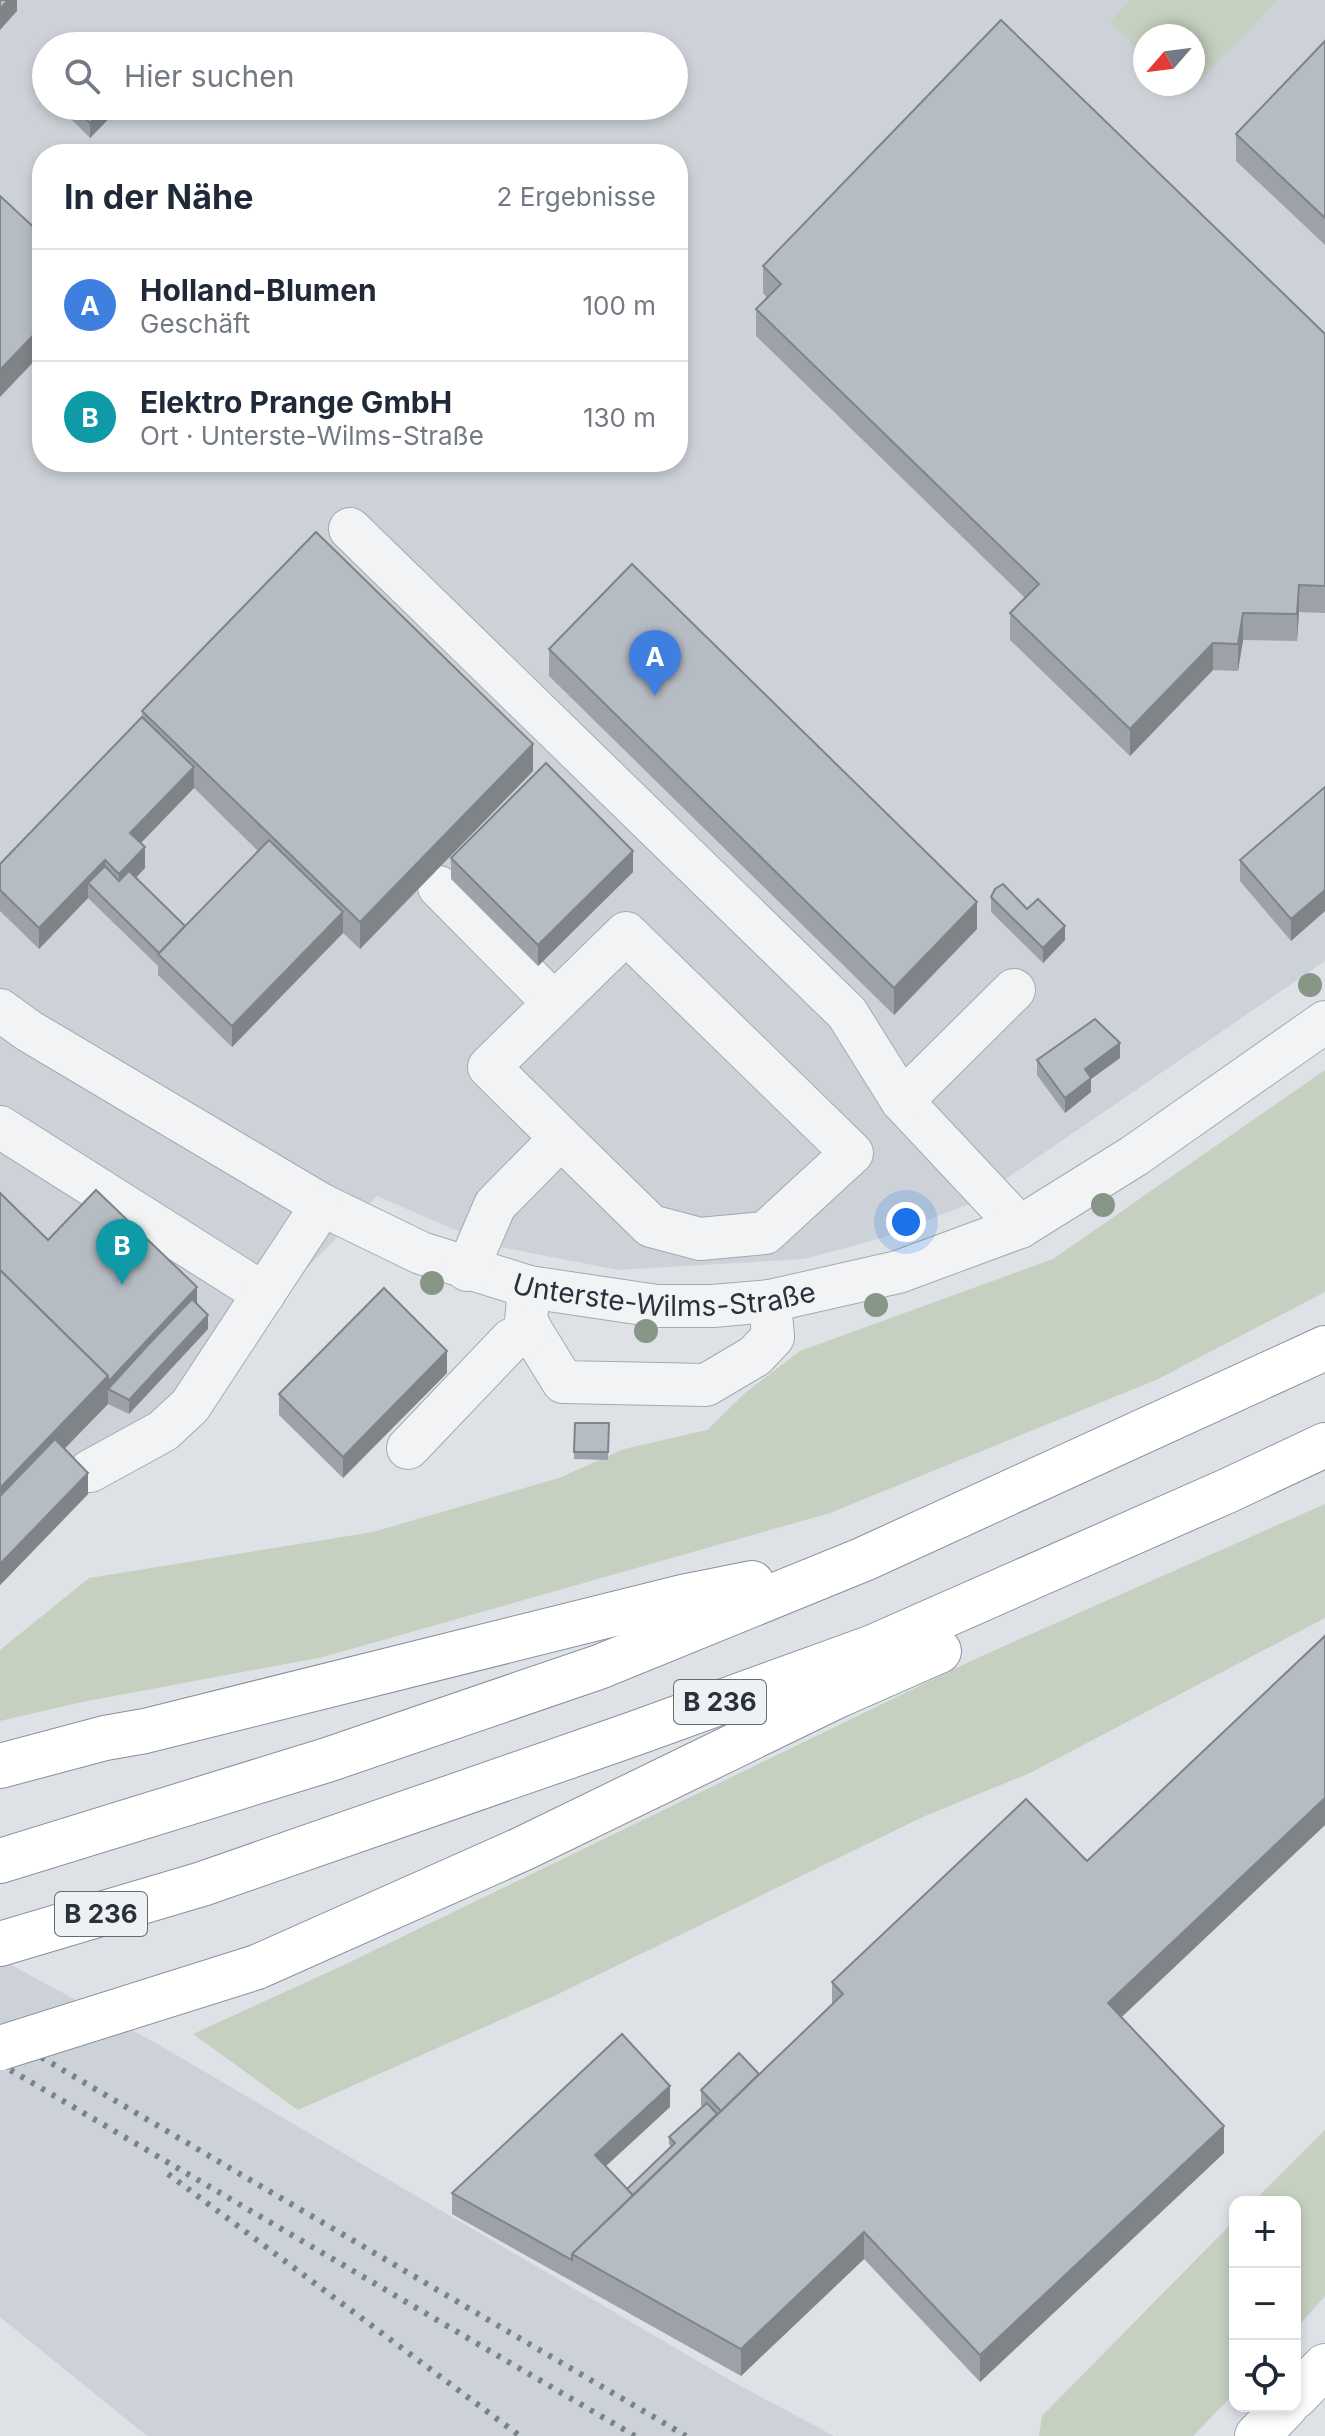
<!DOCTYPE html>
<html lang="de">
<meta charset="utf-8">
<style>
body{margin:0;font-family:Inter,sans-serif;background:#f2f2f3;color:#1f2937}
.controls{position:absolute;right:24px;bottom:24px;display:grid;overflow:hidden;border-radius:16px;box-shadow:0 4px 12px #0003}
.controls button{width:72px;height:72px;display:grid;place-items:center;padding:0;border:0;border-bottom:2px solid #e0e1e3;background:#fff;color:#1f2937;font:40px sans-serif}
.compass{position:absolute;left:1133px;top:24px;width:72px;height:72px;border-radius:50%;background:#fff;box-shadow:0 4px 12px #0003;rotate:242deg}
.you{position:absolute;left:906px;top:1222px;width:28px;height:28px;margin:-20px;border:6px solid #fff;border-radius:50%;background:#1a73e8;box-shadow:0 0 0 12px #1a73e833}
.badge{display:grid;place-items:center;width:52px;height:52px;border-radius:50%;background:#7c3aed;color:#fff;font-size:26px;font-weight:700}
.pin{position:absolute;translate:-50% -66px;filter:drop-shadow(0 2px 4px #0008)}
.pin::after{content:'';position:absolute;top:42px;width:28px;height:24px;background:inherit;clip-path:polygon(0 0,100% 0,50% 100%)}
.list{margin:0;padding:0;list-style:none}
h2{display:flex;justify-content:space-between;align-items:center;height:104px;margin:0;padding:0 32px;font-size:34px}
h2 small{font-size:26px;font-weight:400;color:#747a83}
.list li{display:grid;grid-template-columns:52px 1fr auto;gap:24px;align-items:center;box-sizing:border-box;height:112px;padding:0 32px;border-top:2px solid #e0e1e3}
.list b{display:block;font-size:30px;white-space:nowrap}
.list p{margin:0;font-size:26px;white-space:nowrap;color:#747a83}
.list em{font-size:26px;font-style:normal;color:#747a83}
.icon{flex:none;width:44px;height:44px;fill:none;stroke:currentColor;stroke-width:2;stroke-linecap:round;stroke-linejoin:round}
.map{position:relative;flex:none;width:1325px;height:2436px;overflow:hidden}
.search{position:absolute;background:#fff;box-shadow:0 4px 12px #0003;left:32px;top:32px;width:656px;height:88px;display:flex;align-items:center;gap:20px;box-sizing:border-box;padding:0 28px;border-radius:44px;color:#747a83;font-size:30px}
.panel{position:absolute;background:#fff;box-shadow:0 4px 12px #0003;left:32px;top:144px;width:656px;height:328px;border-radius:32px}
.map>svg:first-child{display:block}
</style>
<div class="map">
<svg width="1325" height="2436" viewBox="0 0 1325 2436">
<rect width="100%" height="100%" fill="#dee2e7"/>
<g fill="#cdd2d8" fill-rule="evenodd">
<path d="M0,0h1325v961l-356,243 -87,34 -78,21 -186,11 -128,-25 -113,-49 -377,390zM1145,36h48v48h-48zM46,46h628v60h-628zM42,154h636v308h-636z"/>
<polygon points="0,1959 154,2042 735,2383 834,2436 147,2436 0,2317"/>
</g>
<g fill="#c5d0c0">
<polygon points="1129,0 1278,0 1185,96 1172,84 1193,84 1193,36 1145,36 1145,57 1110,22"/>
<polygon points="1325,1070 1325,1292 1156,1380 830,1513 323,1657 82,1702 0,1721 0,1650 89,1578 373,1532 559,1478 624,1449 707,1430 745,1393 800,1351 1053,1259"/>
<polygon points="1325,1504 1325,1618 1030,1773 925,1816 552,1997 298,2110 193,2034 346,1964 975,1659"/>
<polygon points="1325,2130 1325,2296 1295,2330 1295,2202 1253,2202"/>
<polygon points="1235,2220 1235,2393 1193,2436 1039,2436 1042,2416"/>
</g>
<g fill="none" stroke-linecap="round" stroke-linejoin="round">
<defs>
<g id="minor">
<polyline points="350,529 847,1013 902,1101 1020,1227"/>
<polyline points="439,887 554,1003"/>
<path id="s1" d="M0,1010l29,21 293,174 99,48 108,34 128,19h56l57,-5 128,-29 122,-45 114,-71 191,-134"/>
<polyline points="902,1101 1014,990"/>
<polyline points="0,1127 264,1294"/>
<polyline points="467,1270 495,1205 561,1138 489,1067 626,933 852,1153 765,1233 700,1239 651,1226 561,1138"/>
<polyline points="529,1287 526,1322 563,1382 706,1385 755,1356 773,1337 770,1301"/>
<polyline points="408,1448 511,1340 531,1329"/>
<polyline points="90,1471 163,1431 190,1406 322,1205"/>
</g>
<g id="major">
<polyline points="1295,2397 1325,2366"/>
<polyline points="1257,2436 1286,2406"/>
</g>
<g id="highway">
<polyline points="0,1766 105,1738 145,1731 682,1597 752,1583"/>
<polyline points="0,1861 327,1760 599,1667 864,1559 1325,1348"/>
<polyline points="0,1944 202,1884 633,1734 873,1647 1227,1491 1325,1445"/>
<polyline points="257,1967 522,1849 839,1695 939,1651"/>
</g>
</defs>
<use href="#minor" stroke="#a4a9b0" stroke-width="44"/>
<use href="#major" stroke="#9fa8b1" stroke-width="46"/>
<use href="#highway" stroke="#87919c" stroke-width="46"/>
<use href="#minor" stroke="#f1f3f5" stroke-width="42"/>
<use href="#major" stroke="#fff" stroke-width="44"/>
<use href="#highway" stroke="#fff" stroke-width="44"/>
<g stroke="#79838f" stroke-width="6" stroke-dasharray="4 8" stroke-linecap="butt">
<polyline points="0,2033 686,2436"/>
<polyline points="0,2064 635,2436"/>
<polyline points="168,2174 520,2436"/>
</g>
<defs>
<polyline id="highway-bridge" points="0,2048 257,1967"/>
</defs>
<use href="#highway-bridge" stroke="#87919c" stroke-width="46" stroke-linecap="butt"/>
<use href="#highway-bridge" stroke="#fff" stroke-width="44"/>
</g>
<g fill="#879686">
<circle cx="1310" cy="985" r="12"/>
<circle cx="1103" cy="1205" r="12"/>
<circle cx="432" cy="1283" r="12"/>
<circle cx="876" cy="1305" r="12"/>
<circle cx="646" cy="1331" r="12"/>
</g>
<g fill="#9da2a8" fill-rule="evenodd">
<polygon points="1325,41 1325,245 1236,161 1236,134"/>
<polygon points="58,106 121,106 90,138"/>
<polygon points="763,266 1325,334 1325,613 1299,612 1297,641 1243,640 1238,671 1213,670 1130,756 1010,640 1010,613 1025,598 756,336 756,309 767,298 763,293"/>
<polygon points="549,649 977,929 894,1015 549,676"/>
<path d="M142,711l391,60 -173,178 -17,-16 -111,114 -74,-72v-9l-70,-68 -49,51 -39,-38v-47l142,-147zM194,788l64,63 -73,75 -49,-48 9,-10 -4,-25z"/>
<polygon points="1325,787 1325,911 1291,941 1240,881 1240,860"/>
<polygon points="451,858 633,872 538,966 451,879"/>
<polygon points="991,897 1027,909 1065,940 1043,963 991,912"/>
<polygon points="1120,1058 1091,1079 1091,1092 1065,1113 1037,1075 1037,1060"/>
<polygon points="0,1193 48,1240 197,1304 208,1329 129,1414 108,1404 64,1449 88,1494 0,1585"/>
<polygon points="447,1373 343,1478 279,1415 279,1394"/>
<polygon points="575,1423 609,1423 608,1460 574,1459"/>
<polygon points="1325,1636 1325,1825 1121,2017 1224,2153 980,2382 864,2259 741,2376 452,2214 452,2193 670,2107 606,2166 627,2189 671,2146 669,2144 669,2137 702,2107 701,2105 701,2090 759,2074 832,2005 832,1982 1087,1861"/>
</g>
<g fill="#7f8488">
<polygon points="8,0 17,0 17,11 0,30 0,9"/>
<polygon points="106,106 121,106 90,138 90,123"/>
<polygon points="42,326 42,353 0,397 0,370"/>
<polygon points="1299,585 1299,612 1297,641 1297,614"/>
<polygon points="1243,613 1243,640 1238,671 1238,644"/>
<polygon points="1213,643 1213,670 1130,756 1130,729"/>
<polygon points="533,744 533,771 360,949 360,922"/>
<polygon points="194,767 194,788 130,854 130,833"/>
<polygon points="145,847 145,868 119,895 119,874"/>
<polygon points="633,851 633,872 538,966 538,945"/>
<polygon points="105,860 105,881 88,883 88,898 39,949 39,928"/>
<polygon points="1325,890 1325,911 1291,941 1291,919"/>
<polygon points="977,902 977,929 894,1015 894,988"/>
<polygon points="343,912 343,933 232,1047 232,1026"/>
<polygon points="1065,926 1065,940 1043,963 1043,948"/>
<polygon points="1120,1043 1120,1058 1091,1079 1091,1092 1065,1113 1065,1098 1085,1069"/>
<polygon points="197,1287 197,1309 108,1389 108,1404 0,1515 0,1488 108,1376"/>
<polygon points="208,1315 208,1329 129,1414 129,1400"/>
<polygon points="447,1351 447,1373 343,1478 343,1457"/>
<polygon points="88,1473 88,1494 0,1585 0,1564"/>
<polygon points="1325,1798 1325,1825 1108,2030 1108,2003"/>
<polygon points="670,2086 670,2107 595,2176 595,2155"/>
<polygon points="1224,2126 1224,2153 980,2382 980,2355"/>
<polygon points="864,2232 864,2259 741,2376 741,2349"/>
</g>
<g fill="#b6bcc3" stroke="#7f8488" stroke-width="2">
<polygon points="0,0 8,0 0,9"/>
<polygon points="1001,20 1325,334 1325,586 1299,585 1297,614 1243,613 1238,644 1213,643 1130,729 1010,613 1039,584 756,309 781,284 763,266"/>
<polygon points="1325,41 1325,218 1236,134"/>
<polygon points="73,106 106,106 90,123"/>
<polygon points="0,196 42,235 42,326 0,370"/>
<polygon points="316,532 533,744 360,922 142,711"/>
<polygon points="632,564 977,902 894,988 549,649"/>
<polygon points="142,717 194,767 130,833 145,847 119,874 105,860 39,928 0,890 0,864"/>
<polygon points="546,763 633,851 538,945 451,858"/>
<polygon points="1325,787 1325,890 1291,919 1240,860"/>
<polygon points="269,840 343,912 232,1026 158,954"/>
<polygon points="105,866 119,881 129,871 185,926 159,953 88,883"/>
<polygon points="1003,884 1027,909 1038,899 1065,926 1043,948 991,897 995,889"/>
<polygon points="1095,1019 1120,1043 1085,1069 1091,1078 1065,1098 1037,1060"/>
<polygon points="96,1190 197,1287 108,1382 108,1376 0,1270 0,1193 48,1240"/>
<polygon points="0,1270 108,1376 0,1488"/>
<polygon points="384,1288 447,1351 343,1457 279,1394"/>
<polygon points="192,1299 208,1315 129,1400 108,1389 148,1345"/>
<polygon points="575,1423 609,1423 608,1452 574,1452"/>
<polygon points="55,1439 88,1473 0,1564 0,1496"/>
<polygon points="1325,1636 1325,1798 1108,2003 1224,2126 980,2355 864,2232 741,2349 572,2254 843,1994 832,1982 1026,1799 1087,1861"/>
<polygon points="622,2034 670,2086 595,2155 633,2195 572,2254 572,2260 452,2193"/>
<polygon points="739,2053 759,2074 721,2111 701,2090"/>
<polygon points="707,2103 717,2114 633,2195 627,2189 675,2143 669,2137"/>
</g>
<g text-anchor="middle" stroke-width="6" stroke-linejoin="round" paint-order="stroke">
<g fill="#eef1f4" stroke="#646b73" stroke-width="2">
<rect x="674" y="1680" width="92" height="44" rx="6"/>
<rect x="55" y="1892" width="92" height="44" rx="6"/>
</g>
<g font-size="26" font-weight="bold" fill="#29313c">
<text x="720" y="1711">B 236</text>
<text x="101" y="1923">B 236</text>
</g>
<g font-size="28" fill="#29313c" stroke="#eef1f4">
<text dy="10" stroke="none"><textPath href="#s1" startOffset="736">Unterste-Wilms-Straße</textPath></text>
</g>
</g>
</svg>
<div class="controls">
<button>+</button>
<button>−</button>
<button><svg class="icon" aria-label="locate" viewBox="0 0 24 24"><circle cx="12" cy="12" r="6"/><path d="M12 2v4M12 18v4M2 12h4M18 12h4"/></svg></button>
</div>
<svg class="compass" viewBox="-18 -18 36 36"><path d="M0-13l5 13h-10z" fill="#e53935"/><path d="M0 13l5-13h-10z" fill="#747a83"/></svg>
<div class="you"></div>
<div class="pin badge" style="left:655px;top:696px;background:#3f7fe0">A</div>
<div class="pin badge" style="left:122px;top:1285px;background:#0f9aa8">B</div>
<div class="search"><svg class="icon" aria-label="search" viewBox="0 0 24 24"><circle cx="10" cy="10" r="6"/><path d="M15 15l6 6"/></svg>Hier suchen</div>
<section class="panel">
<h2>In der Nähe<small>2 Ergebnisse</small></h2>
<ul class="list">
<li><span class="badge" style="background:#3f7fe0">A</span><div><b>Holland-Blumen</b><p>Geschäft</p></div><em>100 m</em></li>
<li><span class="badge" style="background:#0f9aa8">B</span><div><b>Elektro Prange GmbH</b><p>Ort · Unterste-Wilms-Straße</p></div><em>130 m</em></li>
</ul>
</section>
</div>
